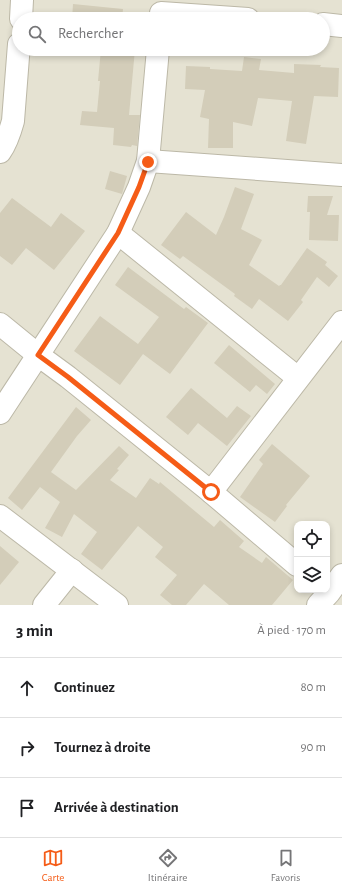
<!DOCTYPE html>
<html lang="fr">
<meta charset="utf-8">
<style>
body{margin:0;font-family:"Alegreya Sans",sans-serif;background:#f2f2f2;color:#202124}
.controls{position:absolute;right:12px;bottom:12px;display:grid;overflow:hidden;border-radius:8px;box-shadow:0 2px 6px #0003}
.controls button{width:36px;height:36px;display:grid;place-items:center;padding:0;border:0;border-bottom:1px solid #e0e0e0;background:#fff;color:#202124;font:20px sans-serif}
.stop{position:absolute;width:12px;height:12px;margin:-9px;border:3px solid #f55c17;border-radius:50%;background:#fff}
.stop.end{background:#f55c17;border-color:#fff;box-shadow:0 1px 4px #0008}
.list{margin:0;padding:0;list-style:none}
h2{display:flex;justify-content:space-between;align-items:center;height:52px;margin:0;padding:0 16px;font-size:17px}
h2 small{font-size:13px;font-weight:400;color:#757577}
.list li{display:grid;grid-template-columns:26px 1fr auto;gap:12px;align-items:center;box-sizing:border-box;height:60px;padding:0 16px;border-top:1px solid #e0e0e0}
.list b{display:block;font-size:15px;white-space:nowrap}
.list em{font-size:13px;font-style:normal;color:#757577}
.icon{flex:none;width:22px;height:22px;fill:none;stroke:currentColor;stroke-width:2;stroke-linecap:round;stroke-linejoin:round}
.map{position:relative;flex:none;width:342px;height:605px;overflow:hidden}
.search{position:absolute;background:#fff;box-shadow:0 2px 6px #0003;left:12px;right:12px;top:12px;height:44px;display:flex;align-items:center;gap:10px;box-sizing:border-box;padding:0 14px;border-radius:22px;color:#757577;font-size:15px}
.sheet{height:232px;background:#fff}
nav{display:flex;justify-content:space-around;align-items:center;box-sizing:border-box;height:56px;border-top:1px solid #e0e0e0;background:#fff;font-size:11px;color:#757577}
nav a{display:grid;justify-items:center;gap:2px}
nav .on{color:#f55c17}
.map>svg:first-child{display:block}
</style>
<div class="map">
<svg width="342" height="605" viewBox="0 0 342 605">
<rect width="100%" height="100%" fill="#f1efe4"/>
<path fill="#e5e2d2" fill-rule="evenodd" d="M0,0h342v605h-342zM19,19h304v30h-304zM297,524h30v66h-30z"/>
<g fill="#d3cdb9">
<polygon points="73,4 123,9 122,19 72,19"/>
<polygon points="101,49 135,49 129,115 140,115 137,146 132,145 131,147 113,145 114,128 80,125 82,111 97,112 100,81 98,81"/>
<polygon points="244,57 261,59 259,70 294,73 294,64 321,65 320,67 339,68 338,97 314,96 306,144 286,141 292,101 258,98 252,126 233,122 233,148 208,148 209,119 200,117 205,90 185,89 186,66 210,67 210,69 242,71"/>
<polygon points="110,171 127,176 122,194 105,189"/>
<polygon points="235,187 254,194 241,229 262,240 249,265 279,286 280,285 281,285 307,248 327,262 325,265 338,276 329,287 317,277 301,300 303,302 288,321 259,299 252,309 234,296 235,294 183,256 180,259 161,245 186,212 216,235 224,217"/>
<polygon points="308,196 333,196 327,215 339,215 338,241 309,240 310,212 307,212"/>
<polygon points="12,198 51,227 61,213 85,231 54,270 26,248 12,265 0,256 0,213"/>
<polygon points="128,267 184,309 186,307 208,323 170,374 143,354 120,385 74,351 100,316 138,344 159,317 115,285"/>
<polygon points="229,345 275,384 267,394 256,385 250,392 214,363"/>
<polygon points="191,388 227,418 237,406 251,416 227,446 198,423 188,435 166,417"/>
<polygon points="76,407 91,420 77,436 51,472 76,490 119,446 129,455 117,469 119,470 110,480 136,498 150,478 159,484 160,482 214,527 220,520 244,541 239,547 262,563 266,557 293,580 272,605 229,605 204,584 186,605 172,605 160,595 177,575 155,557 163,547 138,526 102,570 81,554 97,532 74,514 62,537 45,528 60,502 40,487 22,510 8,498 38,458"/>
<polygon points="272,444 310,476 286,505 287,506 275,522 240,497 263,464 259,460"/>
<polygon points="0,546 19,562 0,585"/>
</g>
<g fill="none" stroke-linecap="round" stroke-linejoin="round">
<defs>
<g id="minor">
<polyline points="161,13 248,19"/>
<polyline points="21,19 22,0"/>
<polyline points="323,24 342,26"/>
<path d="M0,152c7,-10 10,-20 13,-31l6,-77"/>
<polyline points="148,161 342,175"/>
<polyline points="118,233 298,378"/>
<polyline points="0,324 38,355 68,377 211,492 297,565"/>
<polyline points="0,413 118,233 139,187 148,161 158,49"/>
<polyline points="211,492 342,322"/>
<polyline points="0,516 117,605"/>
<polyline points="44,605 72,570"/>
<polyline points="318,605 329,593 342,575"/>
</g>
</defs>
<use href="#minor" stroke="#bcb8a7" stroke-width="24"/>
<use href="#minor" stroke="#fff" stroke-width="22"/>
</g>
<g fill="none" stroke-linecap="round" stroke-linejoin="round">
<polyline stroke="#f55c17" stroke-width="5" points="148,162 139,187 118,233 38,355 68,377 211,492"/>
</g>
</svg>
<div class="controls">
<button><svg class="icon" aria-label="locate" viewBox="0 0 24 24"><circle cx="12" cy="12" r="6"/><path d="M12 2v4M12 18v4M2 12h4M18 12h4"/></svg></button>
<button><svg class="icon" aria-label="layers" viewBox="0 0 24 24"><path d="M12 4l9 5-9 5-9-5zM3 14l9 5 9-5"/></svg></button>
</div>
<div class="stop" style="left:211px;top:492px"></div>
<div class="stop end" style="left:148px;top:162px"></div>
<div class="search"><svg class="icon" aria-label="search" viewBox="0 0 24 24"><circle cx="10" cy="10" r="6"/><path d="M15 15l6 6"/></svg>Rechercher</div>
</div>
<section class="sheet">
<h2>3 min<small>À pied · 170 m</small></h2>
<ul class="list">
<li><svg class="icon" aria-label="ahead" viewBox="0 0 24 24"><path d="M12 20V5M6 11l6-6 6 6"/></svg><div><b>Continuez</b></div><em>80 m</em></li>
<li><svg class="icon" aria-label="right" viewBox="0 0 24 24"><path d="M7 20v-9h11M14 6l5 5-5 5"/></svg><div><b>Tournez à droite</b></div><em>90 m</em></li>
<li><svg class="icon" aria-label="arrive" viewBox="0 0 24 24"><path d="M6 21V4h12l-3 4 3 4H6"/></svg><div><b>Arrivée à destination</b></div></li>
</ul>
</section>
<nav>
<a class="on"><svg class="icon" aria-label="map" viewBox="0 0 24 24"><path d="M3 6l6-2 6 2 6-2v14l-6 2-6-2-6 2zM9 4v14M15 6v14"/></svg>Carte</a>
<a><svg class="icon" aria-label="directions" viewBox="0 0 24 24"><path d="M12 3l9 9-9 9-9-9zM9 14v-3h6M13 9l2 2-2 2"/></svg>Itinéraire</a>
<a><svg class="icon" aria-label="saved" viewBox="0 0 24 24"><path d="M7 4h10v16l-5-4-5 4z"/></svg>Favoris</a>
</nav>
